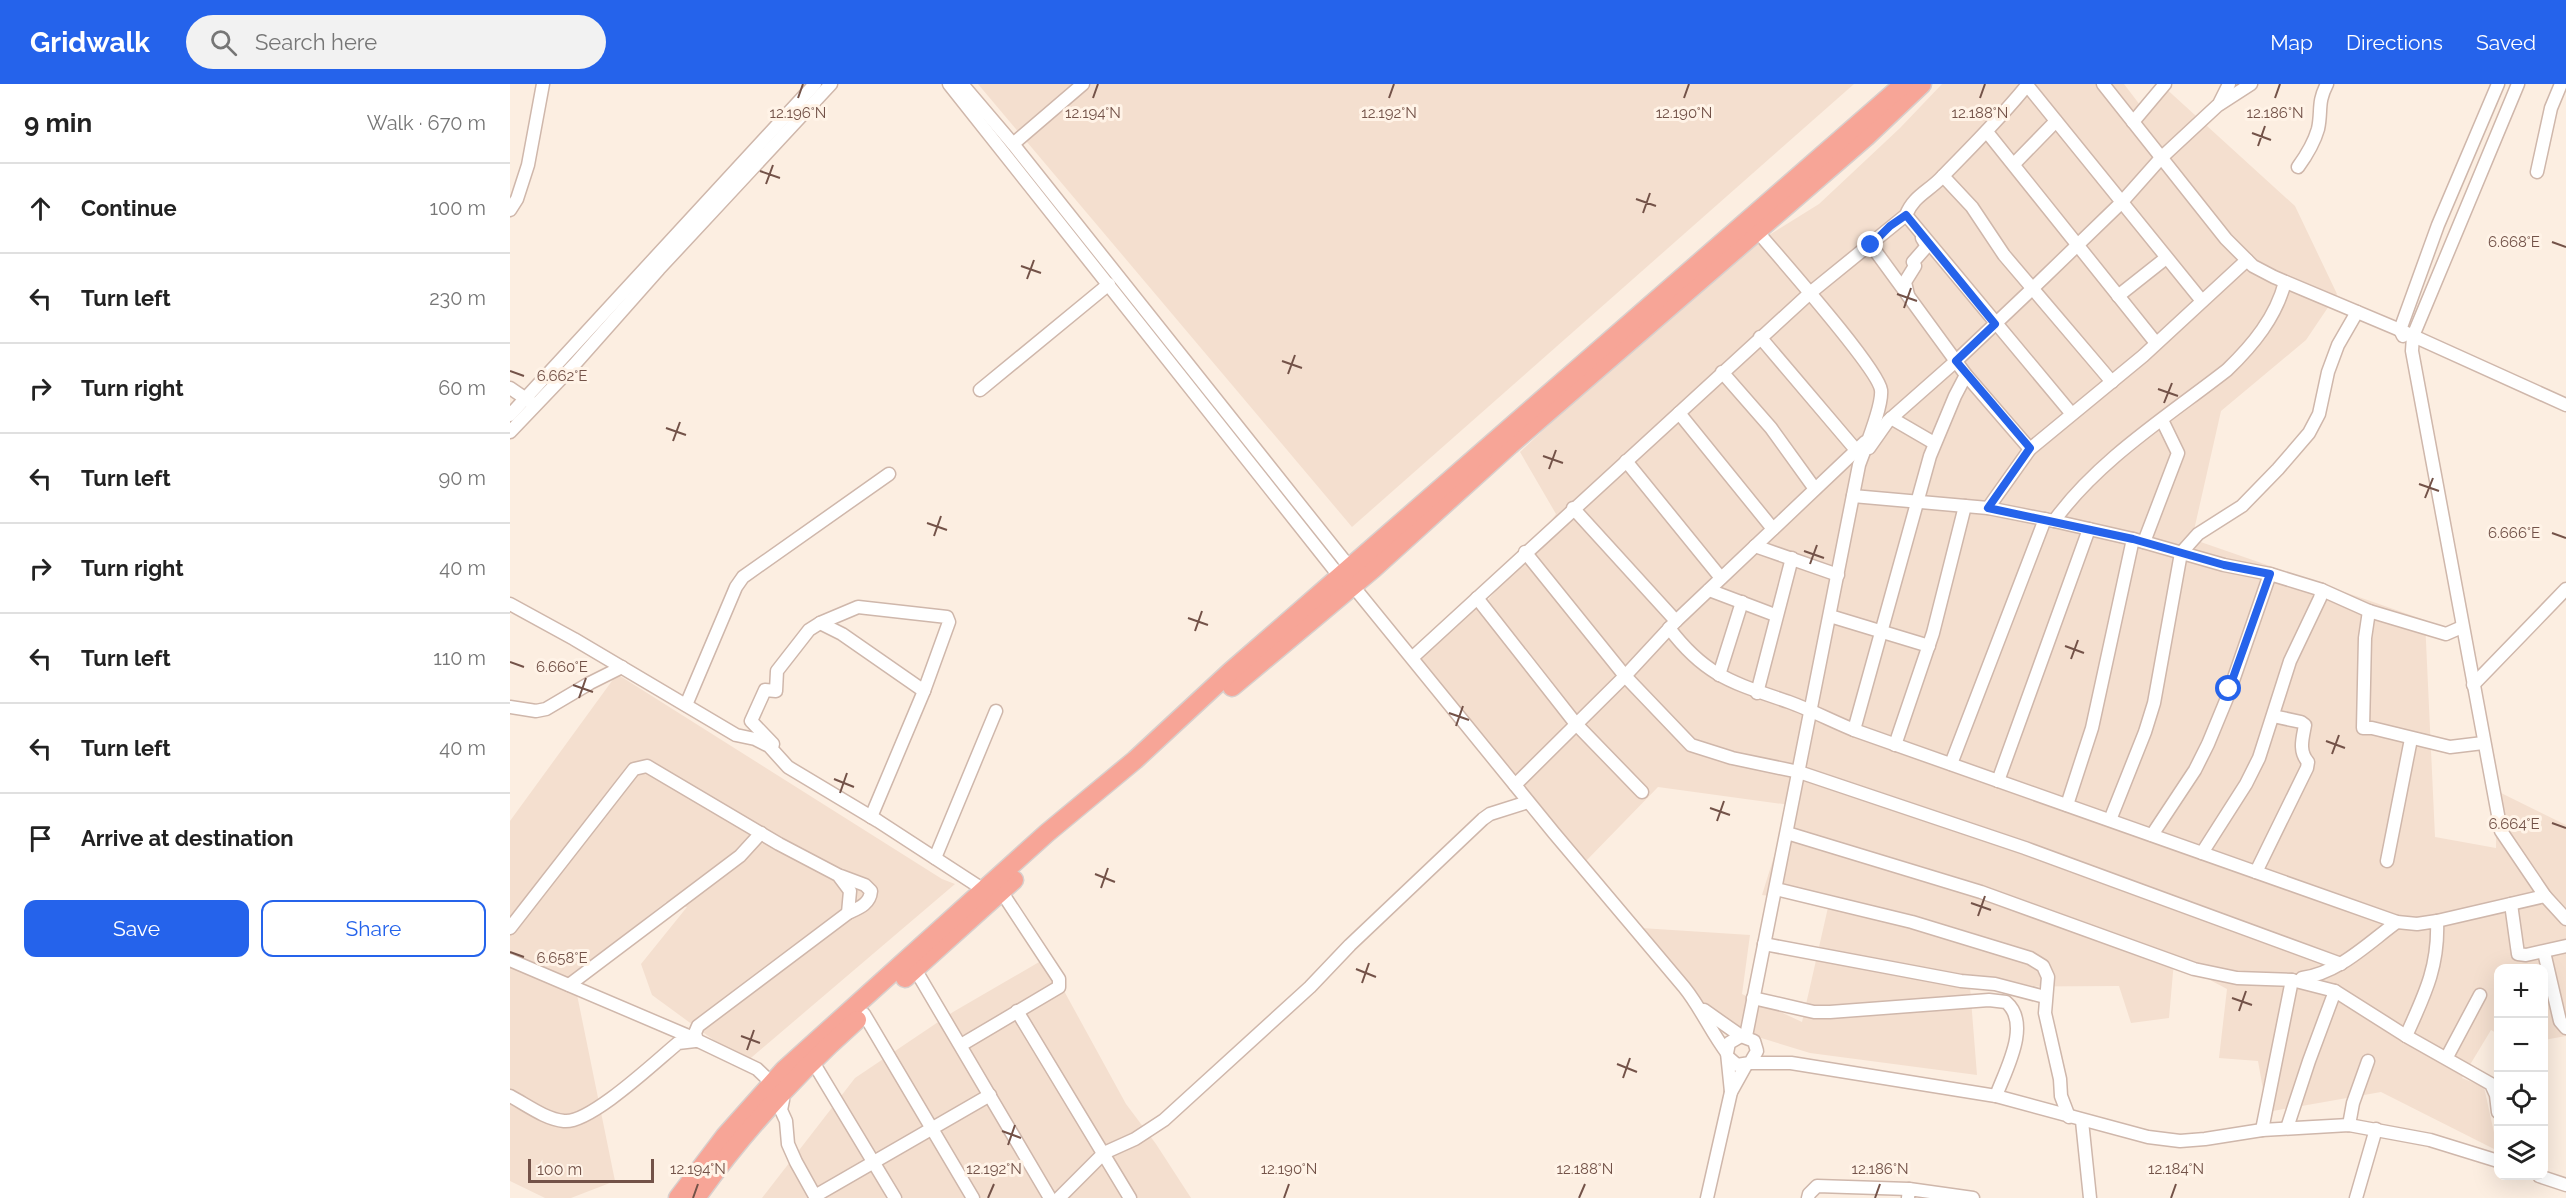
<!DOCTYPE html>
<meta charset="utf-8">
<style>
body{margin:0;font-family:Raleway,sans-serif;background:#f2f2f2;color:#222}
.controls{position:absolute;right:18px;bottom:18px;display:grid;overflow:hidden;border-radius:12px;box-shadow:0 6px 24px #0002}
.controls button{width:54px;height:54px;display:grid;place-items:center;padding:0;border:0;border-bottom:2px solid #e0e0e0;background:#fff;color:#222;font:30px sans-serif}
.scale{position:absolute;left:18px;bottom:15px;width:126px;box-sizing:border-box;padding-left:6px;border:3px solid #735248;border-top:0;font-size:16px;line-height:21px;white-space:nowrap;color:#735248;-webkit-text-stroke:4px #fff3e7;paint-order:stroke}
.stop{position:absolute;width:18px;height:18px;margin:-14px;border:4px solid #2563eb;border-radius:50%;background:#fff}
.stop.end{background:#2563eb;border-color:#fff;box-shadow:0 2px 6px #0008}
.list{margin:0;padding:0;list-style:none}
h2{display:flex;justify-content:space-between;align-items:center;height:78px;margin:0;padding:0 24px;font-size:26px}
h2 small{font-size:20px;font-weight:400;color:#767676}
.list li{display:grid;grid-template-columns:39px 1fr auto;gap:18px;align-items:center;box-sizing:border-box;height:90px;padding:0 24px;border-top:2px solid #e0e0e0}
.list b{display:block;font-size:22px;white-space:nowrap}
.list em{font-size:20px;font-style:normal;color:#767676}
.actions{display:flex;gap:12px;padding:18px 24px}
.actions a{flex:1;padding:14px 0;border:2px solid #2563eb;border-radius:12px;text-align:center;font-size:21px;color:#2563eb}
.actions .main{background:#2563eb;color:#fff}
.icon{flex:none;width:33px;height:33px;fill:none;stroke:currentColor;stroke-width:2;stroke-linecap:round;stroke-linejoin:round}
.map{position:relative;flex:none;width:2056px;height:1114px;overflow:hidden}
header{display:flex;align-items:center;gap:36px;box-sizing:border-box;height:84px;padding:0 30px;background:#2563eb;color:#fff}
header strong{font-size:28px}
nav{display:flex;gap:33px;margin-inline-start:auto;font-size:21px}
.search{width:420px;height:54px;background:#f2f2f2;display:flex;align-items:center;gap:15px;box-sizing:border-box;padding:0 21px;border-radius:33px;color:#767676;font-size:22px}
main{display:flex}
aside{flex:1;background:#fff}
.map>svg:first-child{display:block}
</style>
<header>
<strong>Gridwalk</strong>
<div class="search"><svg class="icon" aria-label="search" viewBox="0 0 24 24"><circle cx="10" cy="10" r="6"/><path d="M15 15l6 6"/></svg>Search here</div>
<nav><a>Map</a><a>Directions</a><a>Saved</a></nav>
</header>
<main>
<aside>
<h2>9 min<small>Walk · 670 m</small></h2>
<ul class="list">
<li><svg class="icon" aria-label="ahead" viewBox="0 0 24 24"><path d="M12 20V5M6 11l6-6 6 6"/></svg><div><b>Continue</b></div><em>100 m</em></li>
<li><svg class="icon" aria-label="left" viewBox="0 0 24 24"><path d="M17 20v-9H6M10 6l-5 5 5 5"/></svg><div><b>Turn left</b></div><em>230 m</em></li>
<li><svg class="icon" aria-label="right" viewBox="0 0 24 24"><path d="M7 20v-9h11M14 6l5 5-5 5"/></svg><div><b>Turn right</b></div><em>60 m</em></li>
<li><svg class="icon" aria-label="left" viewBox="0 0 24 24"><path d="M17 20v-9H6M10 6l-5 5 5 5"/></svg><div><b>Turn left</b></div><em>90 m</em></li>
<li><svg class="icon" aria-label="right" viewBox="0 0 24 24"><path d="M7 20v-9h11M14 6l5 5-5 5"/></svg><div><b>Turn right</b></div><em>40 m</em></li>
<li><svg class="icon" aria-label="left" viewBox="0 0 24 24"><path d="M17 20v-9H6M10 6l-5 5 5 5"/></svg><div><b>Turn left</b></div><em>110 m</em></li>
<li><svg class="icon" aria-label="left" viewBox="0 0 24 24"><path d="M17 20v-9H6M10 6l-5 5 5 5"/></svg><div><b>Turn left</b></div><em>40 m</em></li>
<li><svg class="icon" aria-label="arrive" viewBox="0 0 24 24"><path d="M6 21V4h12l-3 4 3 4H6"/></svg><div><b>Arrive at destination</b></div></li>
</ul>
<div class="actions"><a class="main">Save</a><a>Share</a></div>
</aside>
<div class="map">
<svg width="2056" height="1114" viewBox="0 0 2056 1114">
<rect width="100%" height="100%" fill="#fceee1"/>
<g fill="#f4dfcf">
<polygon points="468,0 1344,0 842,443"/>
<polygon points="1432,0 1614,0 1630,21 1652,1 1785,122 1827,210 1796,256 1711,327 1682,455 1915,536 1925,753 1986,764 1987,707 2056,741 2056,952 2034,956 2034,884 1988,884 1988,950 1981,946 1952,994 1974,1003 1988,1067 1871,1008 1757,1028 1748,977 1709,974 1717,905 1664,877 1659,934 1621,939 1609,902 1460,903 1467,991 1300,969 1212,942 1131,844 1240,851 1232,910 1292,938 1319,819 1252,811 1280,721 1148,703 1076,777 904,568 979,515 1046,430 1010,368 1203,186 1309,120 1390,44"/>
<polygon points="107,590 432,795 445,800 235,979 142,911 131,880 177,823 156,818 63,891 105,1097 61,1114 35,1114 0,1097 0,737"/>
<polygon points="536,874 616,1020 646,1060 681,1114 252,1114 345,994 443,928"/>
</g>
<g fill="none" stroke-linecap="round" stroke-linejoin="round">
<defs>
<g id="minor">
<polyline points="439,0 830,493"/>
<polyline points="452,0 503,60 841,485"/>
<polyline points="1593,0 1716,155 1743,182 1764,193 1890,246 2056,321"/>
<polyline points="2008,0 1903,252 1902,267 1991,747 2035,812 2056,835"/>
<polyline points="1517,1 1692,217"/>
<polyline points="1709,20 1719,0"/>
<polyline points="1623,38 1655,0"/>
<polyline points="1477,48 1646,259"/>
<polyline points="503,60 573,0"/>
<polyline points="1504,80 1546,37"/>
<path d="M1788,83c8,-11 16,-24 20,-38 4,-18 -1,-26 9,-45"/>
<polyline points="2027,88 2041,24 2051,0"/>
<polyline points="1433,92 1462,123 1494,171 1602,298"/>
<polyline points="0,126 7,115 18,81 33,0"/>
<polyline points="1396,131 1561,329"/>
<polyline points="1361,161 1456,291 1520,365"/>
<polyline points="1398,211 1395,198 1405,182 1403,178 1417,162 1412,154"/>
<polyline points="1608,212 1656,174"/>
<polyline points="1893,252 1890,246 1928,141 1988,0"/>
<polyline points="1250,253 1346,366"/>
<polyline points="1212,288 1261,344 1305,405"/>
<polyline points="0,304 22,319"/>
<polyline points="470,306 599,200"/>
<polyline points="1169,329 1263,445"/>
<polyline points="0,331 305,0"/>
<polyline points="1381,334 1424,359"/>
<polyline points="0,348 64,281 149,185 321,0"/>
<polyline points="1359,364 1378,337 1446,277 1522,205 1611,119 1651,74 1707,22 1741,0"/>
<polyline points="1116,377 1211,494"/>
<polyline points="1343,412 1478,424 1544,437 1623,455 1714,481 1760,490 1812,506 1859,527 1936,550 1952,543"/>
<polyline points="1063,424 1166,537"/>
<polyline points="1478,424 1520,365 1633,272 1737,176"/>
<path d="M1544,437c44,-61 114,-105 173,-151 26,-25 49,-53 58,-88"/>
<polyline points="1634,458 1668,369 1652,336"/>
<polyline points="1245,462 1328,491"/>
<polyline points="1015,468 1115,592 1181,661 1222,674 1289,688 1515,764 1831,880"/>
<path d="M843,502l201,247 130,154c17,21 27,45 43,66"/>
<polyline points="1199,506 1265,531"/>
<polyline points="967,514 1066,640 1132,708"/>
<polyline points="0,520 64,555 226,651 245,655 259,662 278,683 368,737 474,806"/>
<polyline points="1859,527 1855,554 1853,644 1862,644 1940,663 1973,659"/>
<polyline points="1320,532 1419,562"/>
<polyline points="310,539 332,550 414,607 361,733"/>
<path d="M1159,544c37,49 65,55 120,74 22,8 43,19 65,28l543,192 20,2 20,-3c2,46 -13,75 -31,115"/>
<path d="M903,573l397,-364 96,-78c7,-18 21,-23 34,-36 30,-31 61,-61 88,-95"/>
<polyline points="1209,591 1232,518"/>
<polyline points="1963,601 2056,505"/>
<polyline points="1247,609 1282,474"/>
<polyline points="176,621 226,503 233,493 379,390"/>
<polyline points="0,623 26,627 36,625 80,599 112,583"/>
<polyline points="1344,646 1420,372 1445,312 1456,291"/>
<polyline points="263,660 241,637 255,606 266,607 267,587 299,546 310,539 348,523 437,533 439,538 414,607"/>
<polyline points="1385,661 1423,549 1455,422"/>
<polyline points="1441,680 1535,435"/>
<polyline points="1488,697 1579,445"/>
<polyline points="1005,701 1115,592 1166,537 1355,358"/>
<polyline points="1557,721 1582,644 1623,455"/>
<polyline points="1600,736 1635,648 1644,619 1671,469 1688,450 1732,422 1768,385 1799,349 1809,330 1818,288 1828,261 1847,228"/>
<polyline points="1277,749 1471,808 1684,885 1727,894 1782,896 1825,907 1896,952 1981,1000 1986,1011 1988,1028"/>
<polyline points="1642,751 1685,686 1698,660 1717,614 1760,490"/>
<polyline points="1692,769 1736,700 1749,674 1780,577 1810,514 1812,506"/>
<polyline points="425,774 486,627"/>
<polyline points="1877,777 1901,655"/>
<path d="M1746,788l51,-104 1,-6c-10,-11 -5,-25 -3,-37l-4,-3 -28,-6"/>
<polyline points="1266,805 1402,838 1520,874 1533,882 1538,893 1535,929 1550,995 1551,1012 1559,1033"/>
<polyline points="2001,820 2008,870 2016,871 2056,862"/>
<polyline points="1927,837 2035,812"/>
<polyline points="0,844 124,685 137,682 269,760 328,791 340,807 338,829"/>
<polyline points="1254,860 1451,897 1485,900 1535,913"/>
<polyline points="2034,868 2050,937 2056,944"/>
<polyline points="0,876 176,951 247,985 271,1008 273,1016 271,1026 276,1037 278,1060 286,1078 306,1114"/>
<polyline points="405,885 540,1114"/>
<path d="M1792,894c37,-5 65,-34 95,-56"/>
<polyline points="59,901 230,772 251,749"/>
<path d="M1243,914l61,14h16l159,-12 17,2c26,22 -1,69 -10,94"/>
<polyline points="1194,926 1231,952"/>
<polyline points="507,927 620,1114"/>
<polyline points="354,930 463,1114"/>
<path d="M1236,952l113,-571c6,-17 24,-59 22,-75 -3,-22 -104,-135 -124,-159"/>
<path d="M187,957l-2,-8 3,-7 150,-113c11,-5 22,-9 23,-22l-6,-6 -24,-9"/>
<polyline points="451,961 549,903 549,895 491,807"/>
<polyline points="1937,973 1970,911"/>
<polyline points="1219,974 1227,981 1240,979 1247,967 1244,957 1231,952 1219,959 1217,969 1221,1008"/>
<polyline points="303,978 385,1114"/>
<polyline points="1240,979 1281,979 1486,1012 1638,1053 1670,1057 1695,1055 1752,1046 1839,1041 1920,1056 1988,1077"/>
<path d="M0,1012c17,9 35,23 54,25 26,3 92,-60 114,-78l17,-2"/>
<polyline points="1572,1037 1580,1114"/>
<polyline points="1839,1041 1843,1019 1858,977"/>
<polyline points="1777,1044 1799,977 1825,907"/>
<polyline points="1752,1046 1782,896"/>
<polyline points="2029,1092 2056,1101"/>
<polyline points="305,1112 480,1011"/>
<polyline points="549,1114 594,1069 625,1055 654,1036 800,903 840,861 973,735 980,730 1018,718"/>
<polyline points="1197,1114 1221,1008 1236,981"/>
<polyline points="1298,1114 1299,1110 1307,1102 1399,1105"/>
<polyline points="1398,1114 1399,1105 1463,1114"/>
<polyline points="1846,1114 1866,1045"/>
</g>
<g id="highway">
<polyline points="722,603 863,485 1000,361 1356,53 1412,0"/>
<polyline points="395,894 504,796"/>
<polyline points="168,1114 215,1052 274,986 537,749 625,676 720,588 1394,0"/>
<path d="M186,1114c47,-66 100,-124 161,-178"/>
</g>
</defs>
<use href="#minor" stroke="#cfb7ab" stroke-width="15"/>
<use href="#highway" stroke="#d8cfcc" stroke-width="21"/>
<use href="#minor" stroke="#fff" stroke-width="12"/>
<use href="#highway" stroke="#f7a597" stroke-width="18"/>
</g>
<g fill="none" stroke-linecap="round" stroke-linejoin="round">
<polyline stroke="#2563eb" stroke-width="8" points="1361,161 1380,142 1396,131 1485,240 1446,277 1520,364 1478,424 1623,455 1714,481 1760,490 1719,605"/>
</g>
<path fill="none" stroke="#735248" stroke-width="2" d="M288,14l5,-14M583,14l5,-14M879,14l5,-14M1174,14l5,-14M1470,14l5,-14M1765,14l5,-14M1742,49l19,7M1748,62l7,-20M250,87l20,7M256,100l7,-19M1126,115l20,7M1133,129l7,-20M2042,158l14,5M511,182l20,7M517,195l7,-19M1387,210l20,7M1394,224l7,-20M772,277l20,7M0,287l14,5M778,290l7,-19M1648,305l20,7M1654,319l8,-20M156,344l20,7M163,357l7,-19M1033,372l20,7M1039,385l7,-19M1909,400l20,7M1915,414l8,-20M417,439l20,7M2042,449l14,5M424,452l7,-20M1294,467l20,7M1300,480l7,-19M678,534l20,7M685,547l7,-20M1555,562l19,7M1561,575l7,-19M0,578l14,5M63,601l20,7M69,614l7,-20M939,629l20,7M946,642l7,-20M1816,657l19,7M1822,670l7,-19M324,695l20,8M330,709l7,-20M1200,724l20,7M1207,737l7,-20M2042,739l14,5M585,790l20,8M591,804l7,-20M1461,819l20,7M1468,832l7,-20M0,868l14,5M846,885l20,8M852,899l7,-20M1722,914l20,7M1729,927l7,-20M231,952l19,7M237,966l7,-20M1107,980l20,8M1113,994l7,-20M492,1047l19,7M498,1061l7,-20M183,1114l5,-14M478,1114l6,-14M774,1114l5,-14M1069,1114l6,-14M1365,1114l5,-14M1661,1114l5,-14"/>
<g font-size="15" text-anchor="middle" fill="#735248" stroke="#fff3e7" stroke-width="6" stroke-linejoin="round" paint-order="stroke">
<text x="288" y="34">12.196°N</text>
<text x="583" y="34">12.194°N</text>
<text x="879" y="34">12.192°N</text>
<text x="1174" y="34">12.190°N</text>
<text x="1470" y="34">12.188°N</text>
<text x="1765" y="34">12.186°N</text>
<text x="2004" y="163">6.668°E</text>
<text x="52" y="297">6.662°E</text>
<text x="2004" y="454">6.666°E</text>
<text x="52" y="588">6.660°E</text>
<text x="2004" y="745">6.664°E</text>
<text x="52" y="879">6.658°E</text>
<text x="188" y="1090">12.194°N</text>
<text x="484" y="1090">12.192°N</text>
<text x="779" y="1090">12.190°N</text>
<text x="1075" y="1090">12.188°N</text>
<text x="1370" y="1090">12.186°N</text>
<text x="1666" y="1090">12.184°N</text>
</g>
</svg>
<div class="controls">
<button>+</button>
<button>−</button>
<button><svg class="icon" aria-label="locate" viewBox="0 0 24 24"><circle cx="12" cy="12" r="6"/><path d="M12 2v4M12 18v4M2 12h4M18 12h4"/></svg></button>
<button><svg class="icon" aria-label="layers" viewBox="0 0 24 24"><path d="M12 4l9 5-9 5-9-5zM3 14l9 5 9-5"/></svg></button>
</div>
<div class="scale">100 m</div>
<div class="stop" style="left:1719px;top:605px"></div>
<div class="stop end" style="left:1361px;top:161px"></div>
</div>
</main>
